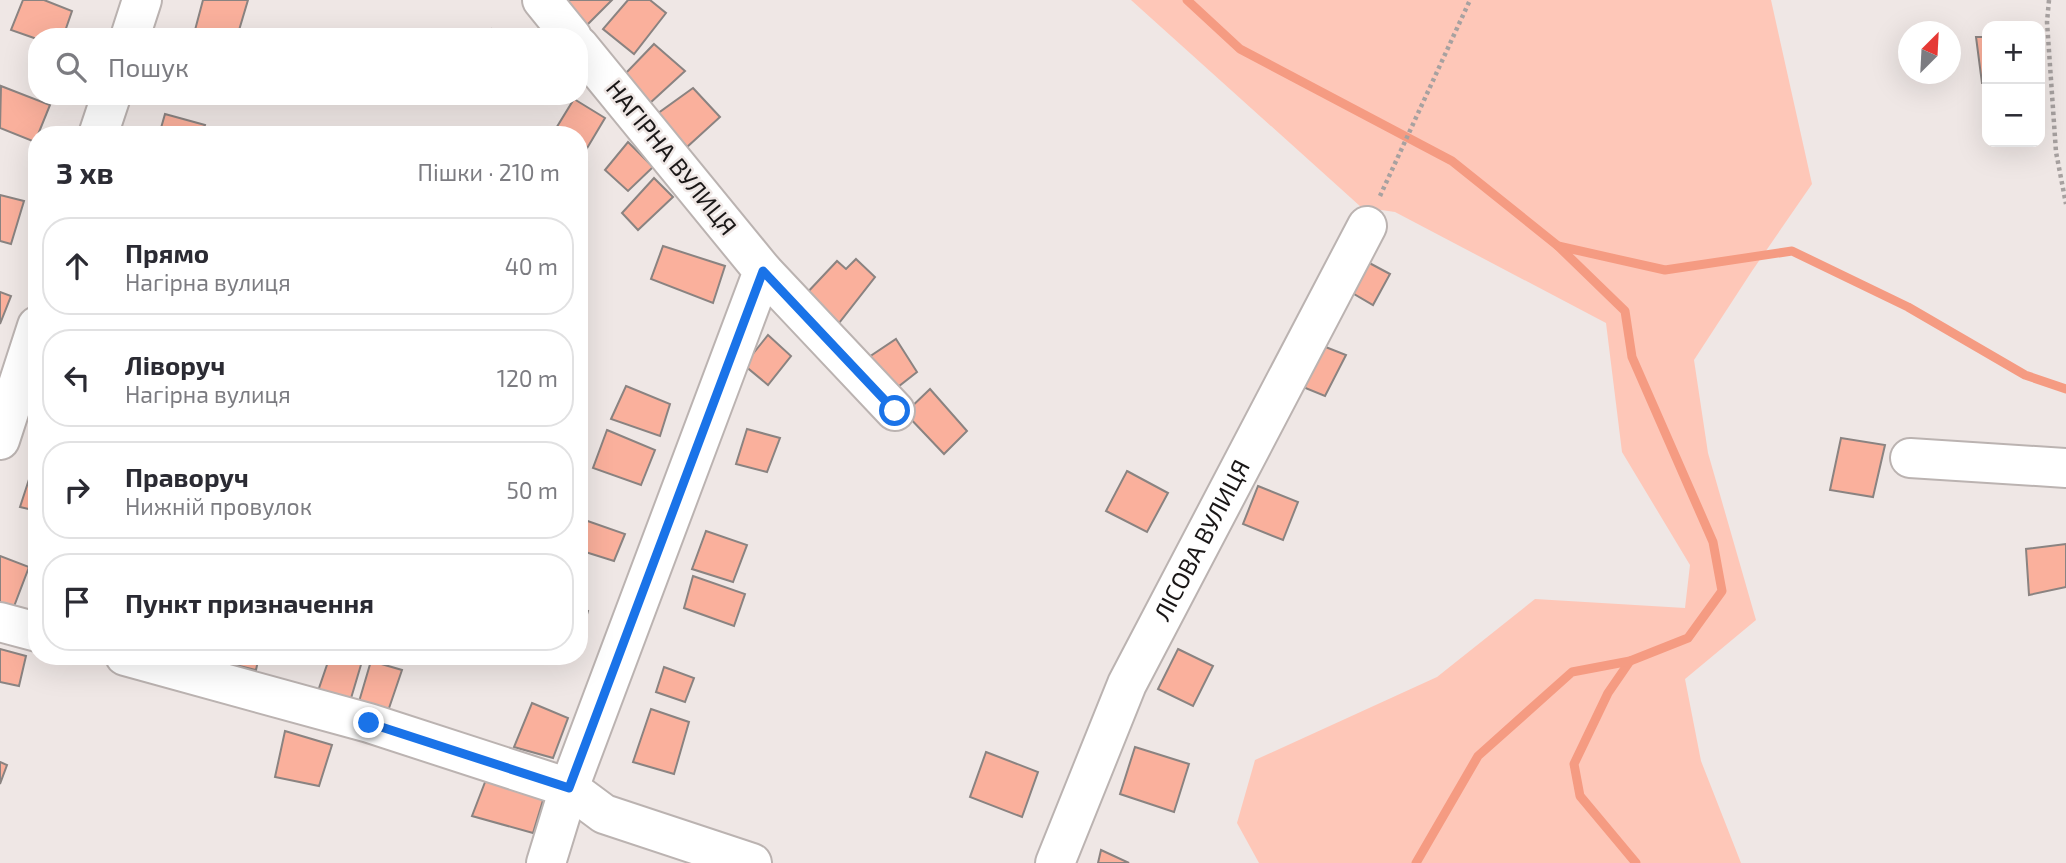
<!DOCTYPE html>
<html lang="uk">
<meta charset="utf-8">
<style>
body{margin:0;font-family:"Exo 2",sans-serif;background:#f2f2f3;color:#2b2b33}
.controls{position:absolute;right:21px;top:21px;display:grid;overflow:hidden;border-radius:14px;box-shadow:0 7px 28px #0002}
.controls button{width:63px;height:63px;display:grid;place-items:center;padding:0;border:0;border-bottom:2px solid #e1e1e2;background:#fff;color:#2b2b33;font:35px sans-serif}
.compass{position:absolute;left:1898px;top:21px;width:63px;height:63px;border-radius:50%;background:#fff;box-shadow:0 7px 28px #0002;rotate:24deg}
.stop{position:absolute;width:21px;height:21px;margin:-16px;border:5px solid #1a73e8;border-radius:50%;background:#fff}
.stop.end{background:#1a73e8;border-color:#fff;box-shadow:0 2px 7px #0008}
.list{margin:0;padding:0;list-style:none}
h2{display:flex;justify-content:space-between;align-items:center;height:91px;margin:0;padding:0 28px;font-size:30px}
h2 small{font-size:23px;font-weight:400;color:#7c7c81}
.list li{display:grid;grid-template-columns:46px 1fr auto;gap:21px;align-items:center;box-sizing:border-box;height:98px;margin:0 14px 14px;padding:0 14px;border:2px solid #e1e1e2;border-radius:28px}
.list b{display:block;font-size:26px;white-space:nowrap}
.list p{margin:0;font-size:23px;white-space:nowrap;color:#7c7c81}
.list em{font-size:23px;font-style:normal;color:#7c7c81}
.icon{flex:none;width:38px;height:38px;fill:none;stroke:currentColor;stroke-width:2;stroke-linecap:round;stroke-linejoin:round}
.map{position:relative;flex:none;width:2066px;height:863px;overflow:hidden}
.search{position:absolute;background:#fff;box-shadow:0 7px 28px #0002;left:28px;top:28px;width:560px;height:77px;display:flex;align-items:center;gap:18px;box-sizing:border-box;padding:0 24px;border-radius:28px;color:#7c7c81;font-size:26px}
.panel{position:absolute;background:#fff;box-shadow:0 7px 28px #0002;left:28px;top:126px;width:560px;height:539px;border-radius:28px}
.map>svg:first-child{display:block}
</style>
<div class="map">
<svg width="2066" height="863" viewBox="0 0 2066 863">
<rect width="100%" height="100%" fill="#efe7e5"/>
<polygon fill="#fec7b8" points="1131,0 1771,0 1812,184 1752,271 1694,360 1708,453 1756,620 1685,679 1701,761 1741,863 1259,863 1237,823 1255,760 1437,677 1535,599 1685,608 1690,565 1622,452 1606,323 1395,212 1361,207"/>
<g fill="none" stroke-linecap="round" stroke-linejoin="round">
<g stroke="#f59b82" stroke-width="9">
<polyline points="1187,0 1240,49 1452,161 1558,246 1665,270 1792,251 1908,307 2025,375 2066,389"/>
<polyline points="1630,661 1608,693 1574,764 1580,796 1636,863"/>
<polyline points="1416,863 1478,756 1572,672 1630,661 1688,638 1722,591 1713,542 1632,357 1625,311 1558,246"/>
</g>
</g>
<g fill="#fab09c" stroke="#8a8381" stroke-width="2">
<polygon points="23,0 44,0 72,11 63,37 37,37 37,39 11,30"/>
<polygon points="203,0 248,0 237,37 218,37 195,30"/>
<polygon points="567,0 612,0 583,29 560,7"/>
<polygon points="628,0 650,0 666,13 634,54 603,29"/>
<polygon points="492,29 513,37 489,37"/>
<polygon points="1976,37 1987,37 1987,83 1982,83"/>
<polygon points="654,44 685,71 650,103 625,74"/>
<polygon points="1,86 50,105 35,142 0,128"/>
<polygon points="693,88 720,117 687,147 657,114"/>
<polygon points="574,99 605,118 586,150 579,146 579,135 562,135 555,130"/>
<polygon points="165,114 205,125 202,135 159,135"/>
<polygon points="628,142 653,167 628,191 605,170"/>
<polygon points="654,178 673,197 638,230 622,213"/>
<polygon points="0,195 24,201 11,244 0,241"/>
<polygon points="663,246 725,266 713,303 651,279"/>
<polygon points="1360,258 1390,274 1373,305 1342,287"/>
<polygon points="856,259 875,277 839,323 805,295 837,261 846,269"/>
<polygon points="0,292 11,296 0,324"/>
<polygon points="768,335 791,356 768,385 744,365"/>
<polygon points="896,339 917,372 894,390 869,357"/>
<polygon points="1318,344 1346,355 1325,396 1298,385"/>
<polygon points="626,386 670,404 660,436 611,419"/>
<polygon points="930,389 967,431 944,454 905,413"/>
<polygon points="747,429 780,438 767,472 736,464"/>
<polygon points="607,430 655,450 641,485 593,468"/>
<polygon points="1841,438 1885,445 1873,497 1830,490"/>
<polygon points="34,464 37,465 37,511 20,507"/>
<polygon points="1127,471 1168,493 1147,532 1106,511"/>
<polygon points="1258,486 1298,502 1283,540 1243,524"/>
<polygon points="579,518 625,534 614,561 579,550"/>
<polygon points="706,531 747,545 733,582 692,569"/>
<polygon points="2066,544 2066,587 2029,595 2026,549"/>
<polygon points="0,556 29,567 13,609 0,605"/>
<polygon points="693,576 745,594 734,626 684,608"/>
<polygon points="579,608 588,611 583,628 579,627"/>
<polygon points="0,649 26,656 19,686 0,682"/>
<polygon points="1178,649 1213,666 1193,706 1158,689"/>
<polygon points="216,656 259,656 256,670 215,660"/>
<polygon points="330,656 363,658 349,705 317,694"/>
<polygon points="371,661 402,670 387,714 358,705"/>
<polygon points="664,667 694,678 685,702 656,692"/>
<polygon points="532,703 568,718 553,758 514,747"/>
<polygon points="651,709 689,722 674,774 633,762"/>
<polygon points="285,731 332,745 319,786 275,777"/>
<polygon points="1135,747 1189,764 1174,812 1120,794"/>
<polygon points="986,752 1038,772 1022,817 970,797"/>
<polygon points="0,762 7,765 0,784"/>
<polygon points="487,777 544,797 533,833 472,816"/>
<polygon points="1101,850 1129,863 1098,863"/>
</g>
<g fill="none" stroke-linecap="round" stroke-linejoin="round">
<defs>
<g id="minor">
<polyline points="542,0 572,37"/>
<polyline points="130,37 142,0"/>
<polyline points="98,135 111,96"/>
<polyline points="763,271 895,411"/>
<polyline points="0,440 37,326"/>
<polyline points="1910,458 2066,468"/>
<polyline points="0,622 37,632"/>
<polyline points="125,656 369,723 569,788 604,814 752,863"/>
<polyline points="546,863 569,788 763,271 579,46"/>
<path id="s1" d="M1055,863l72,-179 240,-458"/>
</g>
</defs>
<use href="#minor" stroke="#bbb3b1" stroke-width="42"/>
<g stroke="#a7a1a0" stroke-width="4.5" stroke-dasharray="3.5 3.5" stroke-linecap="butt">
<polyline points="2049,0 2047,22 2056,152 2066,204"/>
<polyline points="1380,196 1470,0"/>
</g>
<use href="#minor" stroke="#fff" stroke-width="38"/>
</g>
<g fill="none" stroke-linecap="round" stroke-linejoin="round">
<polyline stroke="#1a73e8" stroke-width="9" points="369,723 569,788 763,271 895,411"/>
</g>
<g text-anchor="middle" stroke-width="5" stroke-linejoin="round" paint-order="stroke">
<g font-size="24" fill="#1a1717" stroke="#efe7e5">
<text transform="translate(671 158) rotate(51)" y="8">НАГІРНА ВУЛИЦЯ</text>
<text dy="8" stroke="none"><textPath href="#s1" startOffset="355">ЛІСОВА ВУЛИЦЯ</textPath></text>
</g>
</g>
</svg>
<div class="controls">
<button>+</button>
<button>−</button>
</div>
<svg class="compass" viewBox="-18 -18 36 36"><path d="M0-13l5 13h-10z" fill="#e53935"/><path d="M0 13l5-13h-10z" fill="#7c7c81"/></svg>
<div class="stop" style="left:895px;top:411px"></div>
<div class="stop end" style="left:369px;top:723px"></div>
<div class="search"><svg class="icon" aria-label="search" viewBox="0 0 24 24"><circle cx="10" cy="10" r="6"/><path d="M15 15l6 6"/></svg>Пошук</div>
<section class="panel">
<h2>3 хв<small>Пішки · 210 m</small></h2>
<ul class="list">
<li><svg class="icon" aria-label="ahead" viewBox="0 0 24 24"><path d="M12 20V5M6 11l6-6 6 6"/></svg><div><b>Прямо</b><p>Нагірна вулиця</p></div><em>40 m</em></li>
<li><svg class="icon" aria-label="left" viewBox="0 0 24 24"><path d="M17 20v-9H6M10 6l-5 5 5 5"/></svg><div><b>Ліворуч</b><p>Нагірна вулиця</p></div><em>120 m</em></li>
<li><svg class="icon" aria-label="right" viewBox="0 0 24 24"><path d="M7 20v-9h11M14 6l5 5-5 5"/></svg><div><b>Праворуч</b><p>Нижній провулок</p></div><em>50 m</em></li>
<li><svg class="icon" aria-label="arrive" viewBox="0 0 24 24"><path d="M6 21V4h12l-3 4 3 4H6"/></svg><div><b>Пункт призначення</b></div></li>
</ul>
</section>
</div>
